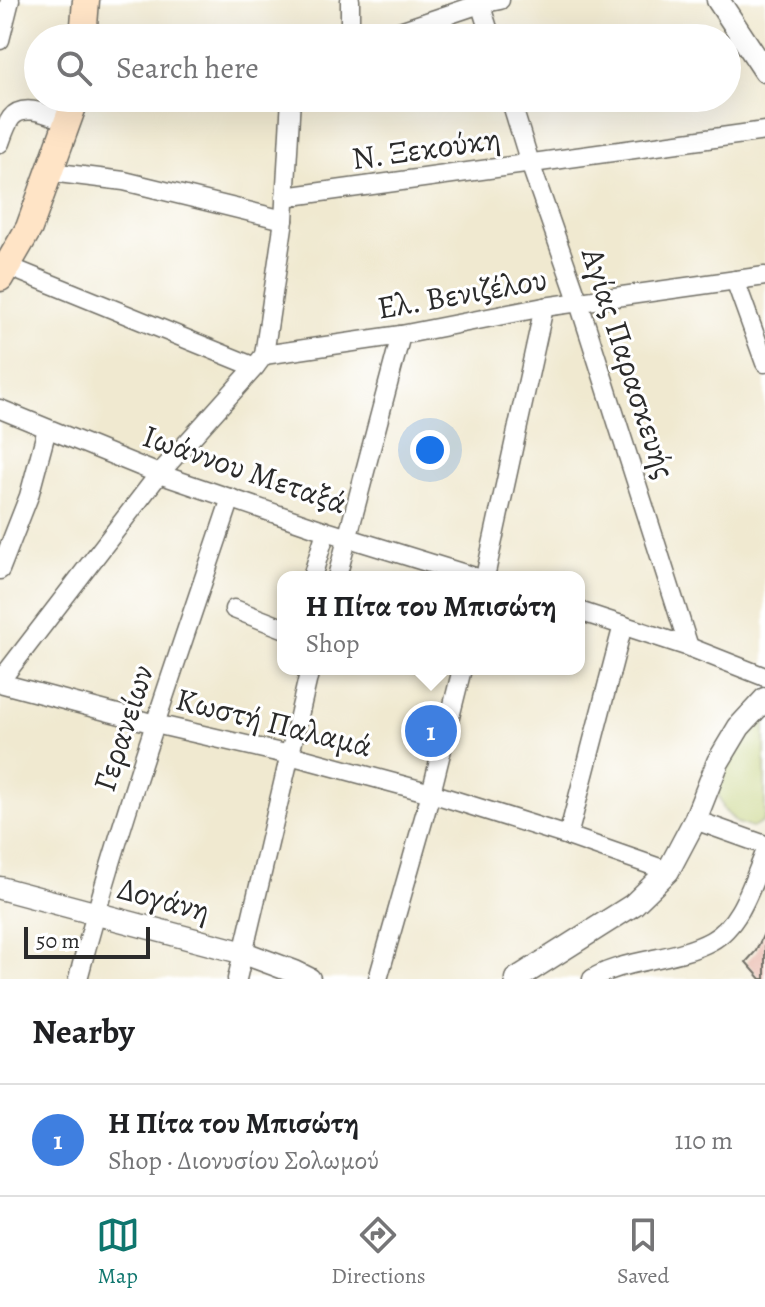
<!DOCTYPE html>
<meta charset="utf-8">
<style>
body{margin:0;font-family:Alegreya,serif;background:#f6f6f6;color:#202124}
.scale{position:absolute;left:24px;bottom:20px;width:126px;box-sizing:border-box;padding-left:8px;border:4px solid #2b2b2b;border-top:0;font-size:22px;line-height:28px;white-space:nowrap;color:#2b2b2b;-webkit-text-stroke:6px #fff;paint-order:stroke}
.you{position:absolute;left:430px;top:450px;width:28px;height:28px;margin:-20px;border:6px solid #fff;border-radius:50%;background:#1a73e8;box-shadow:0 0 0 12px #1a73e833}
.badge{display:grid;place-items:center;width:52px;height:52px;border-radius:50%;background:#0f766e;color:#fff;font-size:26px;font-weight:700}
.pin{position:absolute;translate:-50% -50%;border:4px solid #fff;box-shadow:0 2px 8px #0006}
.popup{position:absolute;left:277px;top:571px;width:308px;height:104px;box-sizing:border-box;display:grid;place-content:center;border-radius:16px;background:#fff;filter:drop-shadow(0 2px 6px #0005);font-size:26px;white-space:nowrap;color:#757577}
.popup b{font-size:30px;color:#202124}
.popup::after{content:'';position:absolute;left:50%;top:100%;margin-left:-16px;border:16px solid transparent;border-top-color:#fff}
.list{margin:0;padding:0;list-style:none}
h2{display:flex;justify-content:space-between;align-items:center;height:104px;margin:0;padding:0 32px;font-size:34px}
h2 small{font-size:26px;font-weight:400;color:#757577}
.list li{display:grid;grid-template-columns:52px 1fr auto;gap:24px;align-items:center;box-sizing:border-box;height:112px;padding:0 32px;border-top:2px solid #e0e0e0}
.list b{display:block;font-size:30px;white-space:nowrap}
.list p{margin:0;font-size:26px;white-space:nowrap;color:#757577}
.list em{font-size:26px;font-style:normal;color:#757577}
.icon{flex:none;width:44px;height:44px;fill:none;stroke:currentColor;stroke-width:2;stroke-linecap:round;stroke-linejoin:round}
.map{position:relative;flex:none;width:765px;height:979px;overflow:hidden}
.search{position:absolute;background:#fff;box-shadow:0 8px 32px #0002;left:24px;right:24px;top:24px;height:88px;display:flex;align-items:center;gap:20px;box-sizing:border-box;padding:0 28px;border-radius:44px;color:#757577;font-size:30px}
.sheet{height:216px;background:#fff}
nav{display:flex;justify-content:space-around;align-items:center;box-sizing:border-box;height:112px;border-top:2px solid #e0e0e0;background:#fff;font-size:22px;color:#757577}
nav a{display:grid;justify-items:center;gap:4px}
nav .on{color:#0f766e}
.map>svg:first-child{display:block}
</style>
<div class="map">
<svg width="765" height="979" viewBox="0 0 765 979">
<rect width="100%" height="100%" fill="#fff"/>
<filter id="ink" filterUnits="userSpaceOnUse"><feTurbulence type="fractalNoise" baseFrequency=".0125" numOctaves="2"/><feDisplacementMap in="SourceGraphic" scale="16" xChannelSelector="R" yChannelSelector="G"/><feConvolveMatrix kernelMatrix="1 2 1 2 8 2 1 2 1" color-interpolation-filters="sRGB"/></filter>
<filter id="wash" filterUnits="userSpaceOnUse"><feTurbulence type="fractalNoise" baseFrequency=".006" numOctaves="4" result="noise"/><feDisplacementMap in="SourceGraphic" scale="32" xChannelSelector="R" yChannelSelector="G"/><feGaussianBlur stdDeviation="1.8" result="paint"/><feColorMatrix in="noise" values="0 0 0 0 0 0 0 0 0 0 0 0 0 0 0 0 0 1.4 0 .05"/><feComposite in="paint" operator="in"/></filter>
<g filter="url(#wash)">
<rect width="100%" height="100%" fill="#f0e9d0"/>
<polygon fill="#bbca6d" stroke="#737a4c" stroke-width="2" points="765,713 765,816 763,822 752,828 737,823 724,810 717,792 721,764"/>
<g id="blocks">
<polygon fill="#e5ab9b" points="765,931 765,979 761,979 746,962 756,951"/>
</g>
</g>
<g filter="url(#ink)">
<use href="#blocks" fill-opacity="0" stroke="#706e65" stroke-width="2"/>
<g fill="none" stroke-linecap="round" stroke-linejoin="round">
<defs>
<g id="minor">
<polyline points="479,0 491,38"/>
<polyline points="350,38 350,0"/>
<polyline points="379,38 480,4 500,0"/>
<polyline points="0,40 10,0"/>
<polyline points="510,98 530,163 579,303 689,647"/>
<path d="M0,143c3,-8 6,-18 11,-25 13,-17 42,-1 58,4"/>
<polyline points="50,172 124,181 284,220"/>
<polyline points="285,197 765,131"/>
<polyline points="7,266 255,367"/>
<polyline points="735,280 765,363"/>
<polyline points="264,355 401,335 544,307 765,276"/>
<polyline points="0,409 159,474 326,531 475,577"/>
<polyline points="0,570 29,496 47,429"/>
<polyline points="312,577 326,531"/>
<polyline points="337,577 401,335"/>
<polyline points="485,577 544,307"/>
<polyline points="234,609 283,628"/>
<polyline points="579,611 689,647 765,677"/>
<polyline points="0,681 159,474 255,367 264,355 284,220 291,98"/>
<polyline points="0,683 155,724 290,755 431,793 568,836 668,871"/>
<polyline points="695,820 765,845"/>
<polyline points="568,836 623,625"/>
<path d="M78,979c43,-163 100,-322 153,-481"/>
<polyline points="237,979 310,669"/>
<polyline points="378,979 431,793 462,669"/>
<path d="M592,979c15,-10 36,-14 53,-18 21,-5 46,-9 66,-20 30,-16 41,-58 54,-88"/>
</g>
<g id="tertiary">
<polyline points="718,0 765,71"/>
<polyline points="0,888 244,953 295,972 309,979"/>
<polyline points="516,979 633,905 668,871 695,820 718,762 739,727 765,699"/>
</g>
<g id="secondary">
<polyline points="83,38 86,0"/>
<polyline points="0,278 29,228 76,98"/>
</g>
</defs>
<use href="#minor" stroke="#706e65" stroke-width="21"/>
<use href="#tertiary" stroke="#706e65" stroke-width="25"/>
<use href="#secondary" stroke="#706e65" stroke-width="29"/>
<use href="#minor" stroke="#fff" stroke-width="18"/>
<use href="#tertiary" stroke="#fff" stroke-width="22"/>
<use href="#secondary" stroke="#ffe4c6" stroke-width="26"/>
</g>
</g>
<g text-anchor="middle" stroke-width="6" stroke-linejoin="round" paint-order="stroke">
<g font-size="32" fill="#2b2b2b" stroke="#fff">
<text transform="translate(426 148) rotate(-8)" y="11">Ν. Ξεκούκη</text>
<text transform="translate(462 293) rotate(-10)" y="11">Ελ. Βενιζέλου</text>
<text transform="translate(629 363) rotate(72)" y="11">Αγίας Παρασκευής</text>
<text transform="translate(245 469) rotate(19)" y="11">Ιωάννου Μεταξά</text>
<text transform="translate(274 722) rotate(14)" y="11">Κωστή Παλαμά</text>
<text transform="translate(123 728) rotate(-72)" y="11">Γερανείων</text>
<text transform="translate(164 899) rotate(15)" y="11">Δογάνη</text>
</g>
</g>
</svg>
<div class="scale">50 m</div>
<div class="you"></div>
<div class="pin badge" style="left:431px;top:731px;background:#3f7fe0">1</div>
<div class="popup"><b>Η Πίτα του Μπισώτη</b>Shop</div>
<div class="search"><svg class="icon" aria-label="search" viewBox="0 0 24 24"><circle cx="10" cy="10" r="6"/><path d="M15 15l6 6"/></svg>Search here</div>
</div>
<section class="sheet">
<h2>Nearby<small></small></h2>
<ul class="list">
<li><span class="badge" style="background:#3f7fe0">1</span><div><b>Η Πίτα του Μπισώτη</b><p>Shop · Διονυσίου Σολωμού</p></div><em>110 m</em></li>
</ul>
</section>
<nav>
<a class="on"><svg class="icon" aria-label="map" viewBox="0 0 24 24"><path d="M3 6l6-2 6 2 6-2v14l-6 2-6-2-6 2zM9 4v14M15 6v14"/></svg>Map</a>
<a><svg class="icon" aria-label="directions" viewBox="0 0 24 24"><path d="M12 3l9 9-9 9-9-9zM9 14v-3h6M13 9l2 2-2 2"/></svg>Directions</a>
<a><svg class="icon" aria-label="saved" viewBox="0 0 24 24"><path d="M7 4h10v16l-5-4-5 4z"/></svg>Saved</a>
</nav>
